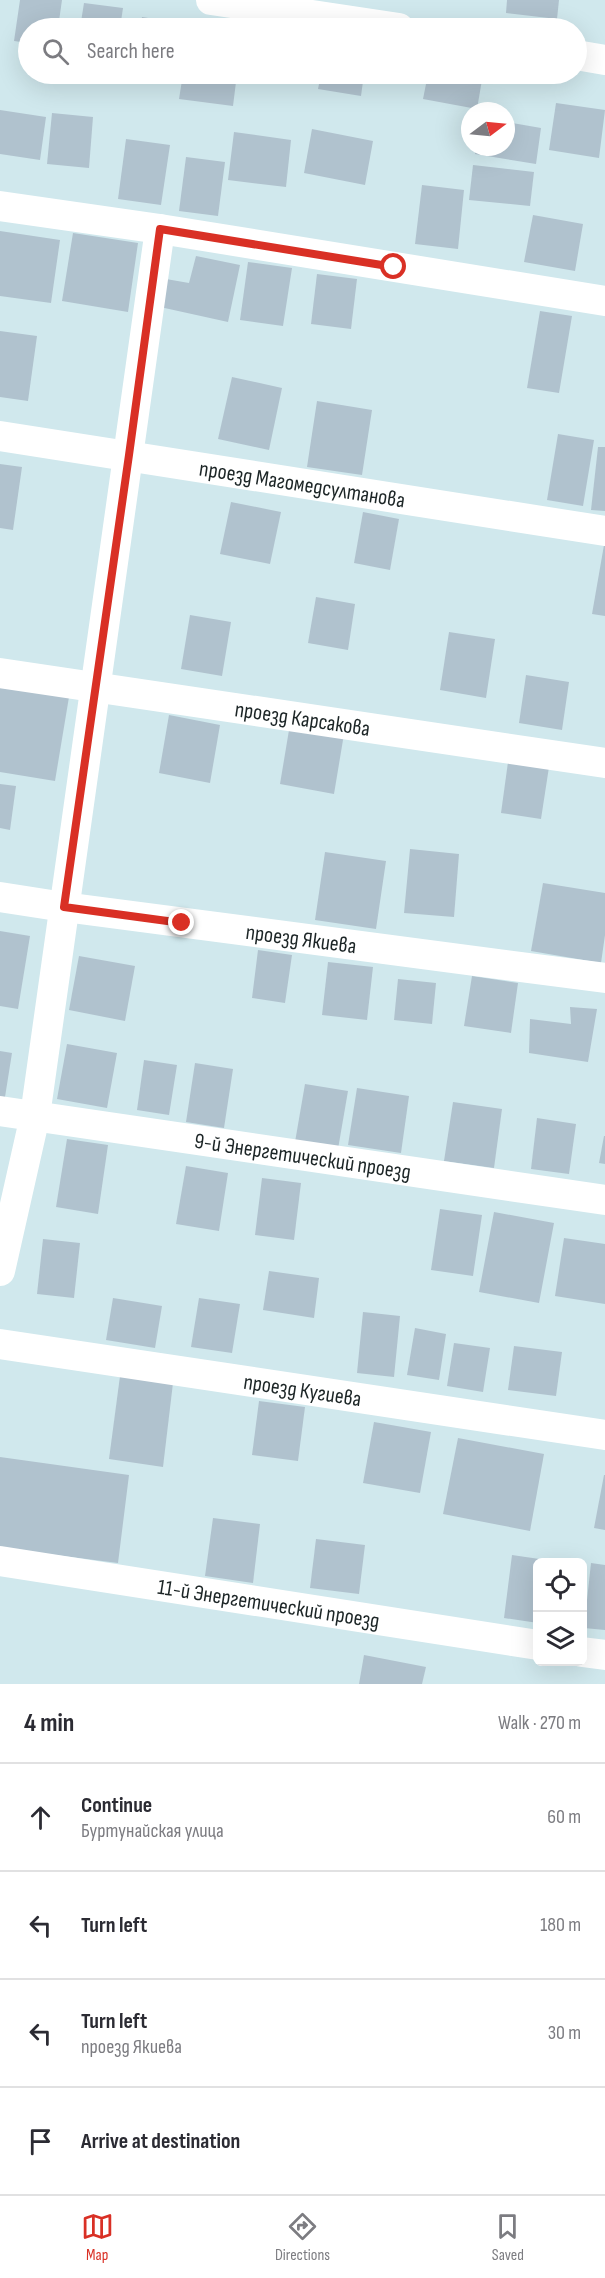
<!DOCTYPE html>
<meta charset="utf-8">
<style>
body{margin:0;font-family:"Sofia Sans Condensed",sans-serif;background:#f7f7f7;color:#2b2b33}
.controls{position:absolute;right:18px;bottom:18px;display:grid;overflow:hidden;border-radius:9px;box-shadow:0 6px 24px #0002}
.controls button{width:54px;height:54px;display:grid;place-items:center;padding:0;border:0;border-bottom:2px solid #e1e1e2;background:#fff;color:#2b2b33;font:30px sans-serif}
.compass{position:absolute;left:461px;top:102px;width:54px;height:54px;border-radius:50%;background:#fff;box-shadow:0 6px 24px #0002;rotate:74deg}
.stop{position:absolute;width:18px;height:18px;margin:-14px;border:4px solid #d93025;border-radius:50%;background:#fff}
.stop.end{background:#d93025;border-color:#fff;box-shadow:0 2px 6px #0008}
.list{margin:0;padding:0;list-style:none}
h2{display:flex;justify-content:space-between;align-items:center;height:78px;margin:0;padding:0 24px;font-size:26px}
h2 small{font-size:20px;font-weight:400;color:#7c7c81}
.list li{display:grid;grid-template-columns:39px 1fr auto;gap:18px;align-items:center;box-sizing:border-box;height:108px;padding:0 24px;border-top:2px solid #e1e1e2}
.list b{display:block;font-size:22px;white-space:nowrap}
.list p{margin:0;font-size:20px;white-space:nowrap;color:#7c7c81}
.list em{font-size:20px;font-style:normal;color:#7c7c81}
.icon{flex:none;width:33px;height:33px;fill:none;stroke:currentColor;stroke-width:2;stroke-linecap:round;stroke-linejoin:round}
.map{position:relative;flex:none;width:605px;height:1684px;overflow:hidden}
.search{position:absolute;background:#fff;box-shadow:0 6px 24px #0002;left:18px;right:18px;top:18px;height:66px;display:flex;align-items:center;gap:15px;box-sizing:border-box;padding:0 21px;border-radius:33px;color:#7c7c81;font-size:22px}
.sheet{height:510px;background:#fff}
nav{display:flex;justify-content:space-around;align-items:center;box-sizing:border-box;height:84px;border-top:2px solid #e1e1e2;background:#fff;font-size:16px;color:#7c7c81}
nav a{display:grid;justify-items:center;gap:3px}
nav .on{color:#d93025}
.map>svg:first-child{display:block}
</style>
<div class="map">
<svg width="605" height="1684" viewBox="0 0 605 1684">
<rect width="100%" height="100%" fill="#d0e8ed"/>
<g fill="#b0c2ce">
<polygon points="20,0 62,0 58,28 28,28 28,43 14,41"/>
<polygon points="507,0 559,0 557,19 506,13"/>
<polygon points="84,3 123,8 120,28 80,28"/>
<polygon points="142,17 180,23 179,28 140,28"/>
<polygon points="183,74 237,74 233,106 179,99"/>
<polygon points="257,74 300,74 299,83 256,78"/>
<polygon points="321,74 364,74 361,96 318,89"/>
<polygon points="428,74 483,74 477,109 423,99"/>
<polygon points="556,103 605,110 599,158 549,150"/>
<polygon points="0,110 46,117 40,160 0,154"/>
<polygon points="52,113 93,117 89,168 47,164"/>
<polygon points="506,122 541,128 536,164 475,154 476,147 506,147"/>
<polygon points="312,129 373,141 365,185 304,173"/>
<polygon points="234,132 291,140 286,187 228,180"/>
<polygon points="126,139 170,145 161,205 118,199"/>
<polygon points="186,157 225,162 218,216 179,211"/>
<polygon points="473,165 534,172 530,206 469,200"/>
<polygon points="422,185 464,190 458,249 415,244"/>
<polygon points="533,215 583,224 575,271 524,262"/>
<polygon points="0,231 60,240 51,303 0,296"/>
<polygon points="73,233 138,243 128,312 62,301"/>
<polygon points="196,256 240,265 228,322 160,307 166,279 189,283"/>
<polygon points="248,262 292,268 283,326 240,320"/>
<polygon points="317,274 357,279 351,329 311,324"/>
<polygon points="540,311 572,316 559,393 527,388"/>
<polygon points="0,331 37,336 28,401 0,397"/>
<polygon points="232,377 282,388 269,450 218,439"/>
<polygon points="317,401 372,410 362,475 307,467"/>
<polygon points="558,434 594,440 583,506 547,500"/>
<polygon points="598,447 605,447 605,511 591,510"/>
<polygon points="0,464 22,467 13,530 0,528"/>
<polygon points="231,502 281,512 270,564 220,554"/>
<polygon points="363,512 399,519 390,570 354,563"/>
<polygon points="604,545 605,545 605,616 592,614"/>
<polygon points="316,597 355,604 348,650 308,643"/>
<polygon points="190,615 231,622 222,676 181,669"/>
<polygon points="449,632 495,639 486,698 440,690"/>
<polygon points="526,675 569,682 562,730 519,723"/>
<polygon points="0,686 69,697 55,781 0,772"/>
<polygon points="169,715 220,725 210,783 159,773"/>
<polygon points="290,724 344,734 334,794 280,784"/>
<polygon points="508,762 549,767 541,819 501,813"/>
<polygon points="0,784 16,786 10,830 0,828"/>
<polygon points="410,849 459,854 454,917 404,913"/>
<polygon points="325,852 386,861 376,929 315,920"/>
<polygon points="543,883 605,893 605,935 601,963 531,951"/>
<polygon points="0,931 30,936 18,1009 0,1006"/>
<polygon points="258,950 292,955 285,1003 252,998"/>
<polygon points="79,956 135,966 125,1021 69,1010"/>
<polygon points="328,962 373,967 367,1020 322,1015"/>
<polygon points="472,976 518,983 511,1033 464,1026"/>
<polygon points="398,979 436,983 432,1024 394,1020"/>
<polygon points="570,1007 597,1009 588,1062 529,1053 530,1019 571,1024"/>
<polygon points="67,1044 117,1053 107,1108 57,1099"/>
<polygon points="0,1051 12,1053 5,1097 0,1097"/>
<polygon points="144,1060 177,1065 169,1115 137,1110"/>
<polygon points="195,1063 233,1069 224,1128 186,1122"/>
<polygon points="305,1084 348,1091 338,1149 295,1142"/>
<polygon points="357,1088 409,1096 401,1153 348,1145"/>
<polygon points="453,1102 502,1109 494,1168 444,1161"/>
<polygon points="537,1118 576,1124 569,1174 531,1169"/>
<polygon points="604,1136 605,1136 605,1164 599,1163"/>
<polygon points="67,1139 108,1145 98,1214 56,1207"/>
<polygon points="186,1166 228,1173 219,1231 176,1224"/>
<polygon points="262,1178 301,1183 294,1240 255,1235"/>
<polygon points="440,1209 482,1215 473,1276 431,1270"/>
<polygon points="494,1212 554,1223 539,1303 479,1292"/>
<polygon points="564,1238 605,1244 605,1304 555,1296"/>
<polygon points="43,1239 80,1243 74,1298 37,1294"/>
<polygon points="269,1271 319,1278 314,1318 263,1310"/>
<polygon points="113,1298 162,1306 155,1348 106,1340"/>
<polygon points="199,1298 240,1304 232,1353 191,1347"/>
<polygon points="363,1312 400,1316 394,1377 357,1373"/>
<polygon points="415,1328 446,1334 439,1380 407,1375"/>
<polygon points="454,1343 490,1348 483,1392 447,1386"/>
<polygon points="514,1346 562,1352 556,1396 508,1390"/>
<polygon points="120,1376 173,1383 163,1467 109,1459"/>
<polygon points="259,1401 305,1407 298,1461 252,1455"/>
<polygon points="374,1422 431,1432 420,1493 363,1483"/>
<polygon points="458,1438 544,1454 530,1531 443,1514"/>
<polygon points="0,1457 129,1475 118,1563 0,1548"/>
<polygon points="604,1475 605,1475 605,1530 594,1528"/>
<polygon points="213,1518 260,1524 253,1583 205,1576"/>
<polygon points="316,1539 365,1545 359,1594 310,1588"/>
<polygon points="512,1555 553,1561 538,1562 538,1623 504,1618"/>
<polygon points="591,1563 605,1565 605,1630 584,1628"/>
<polygon points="364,1655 426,1667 422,1684 359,1684"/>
</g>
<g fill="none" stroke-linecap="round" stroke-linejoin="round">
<g stroke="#fff" stroke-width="30">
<polyline points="211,0 399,28"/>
<polyline points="576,55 605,60"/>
<polyline points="0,206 160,229 605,301"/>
<path id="s1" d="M0,436l605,95"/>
<path id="s2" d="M0,673l605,90"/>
<path id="s3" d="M0,897l64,10 541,71"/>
<path id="s4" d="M0,1111l605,89"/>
<polyline points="0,1271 35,1116 160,229"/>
<path id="s5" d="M0,1344l605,91"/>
<path id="s6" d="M0,1561l538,84"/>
<polyline points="582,1652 605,1655"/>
</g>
</g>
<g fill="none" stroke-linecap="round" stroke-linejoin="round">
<polyline stroke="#d93025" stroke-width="8" points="182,923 64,907 129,455 160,229 394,267"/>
</g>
<g text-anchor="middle" stroke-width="6" stroke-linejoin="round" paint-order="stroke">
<g font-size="22" fill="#1c2526" stroke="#d0e8ed">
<text dy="8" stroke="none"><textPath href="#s1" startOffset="306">проезд Магомедсултанова</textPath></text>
<text dy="8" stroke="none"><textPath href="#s2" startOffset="306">проезд Карсакова</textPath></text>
<text dy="8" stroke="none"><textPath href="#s3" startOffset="304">проезд Якиева</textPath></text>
<text dy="8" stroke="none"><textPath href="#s4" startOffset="306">9-й Энергетический проезд</textPath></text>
<text dy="8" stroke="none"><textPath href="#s5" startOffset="306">проезд Кугиева</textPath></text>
<text dy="8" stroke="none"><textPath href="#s6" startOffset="272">11-й Энергетический проезд</textPath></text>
</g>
</g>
</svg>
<div class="controls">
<button><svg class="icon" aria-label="locate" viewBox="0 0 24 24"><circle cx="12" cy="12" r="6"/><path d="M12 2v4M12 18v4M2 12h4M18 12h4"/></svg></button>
<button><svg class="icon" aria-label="layers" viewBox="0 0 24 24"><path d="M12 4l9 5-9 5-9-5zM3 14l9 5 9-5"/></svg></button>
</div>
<svg class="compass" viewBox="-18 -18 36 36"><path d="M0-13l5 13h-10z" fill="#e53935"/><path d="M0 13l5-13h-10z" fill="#7c7c81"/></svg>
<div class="stop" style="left:394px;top:267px"></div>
<div class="stop end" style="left:182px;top:923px"></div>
<div class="search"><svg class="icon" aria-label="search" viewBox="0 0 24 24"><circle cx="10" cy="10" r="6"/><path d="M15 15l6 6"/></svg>Search here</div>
</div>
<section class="sheet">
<h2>4 min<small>Walk · 270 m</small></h2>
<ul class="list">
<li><svg class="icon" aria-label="ahead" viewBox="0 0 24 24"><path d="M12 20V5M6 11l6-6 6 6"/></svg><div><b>Continue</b><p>Буртунайская улица</p></div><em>60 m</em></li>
<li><svg class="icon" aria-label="left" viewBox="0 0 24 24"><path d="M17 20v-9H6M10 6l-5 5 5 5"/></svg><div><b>Turn left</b></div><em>180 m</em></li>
<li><svg class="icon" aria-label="left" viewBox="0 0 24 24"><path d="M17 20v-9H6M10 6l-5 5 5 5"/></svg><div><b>Turn left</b><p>проезд Якиева</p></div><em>30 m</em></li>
<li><svg class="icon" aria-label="arrive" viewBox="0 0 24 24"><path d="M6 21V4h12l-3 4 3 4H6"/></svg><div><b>Arrive at destination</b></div></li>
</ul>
</section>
<nav>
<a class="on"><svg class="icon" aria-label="map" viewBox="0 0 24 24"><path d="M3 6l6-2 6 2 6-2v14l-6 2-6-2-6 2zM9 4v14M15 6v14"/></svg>Map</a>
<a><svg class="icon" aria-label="directions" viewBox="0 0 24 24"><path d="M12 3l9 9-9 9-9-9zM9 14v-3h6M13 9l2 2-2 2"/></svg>Directions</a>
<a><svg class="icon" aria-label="saved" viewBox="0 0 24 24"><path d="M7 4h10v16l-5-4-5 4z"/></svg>Saved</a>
</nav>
